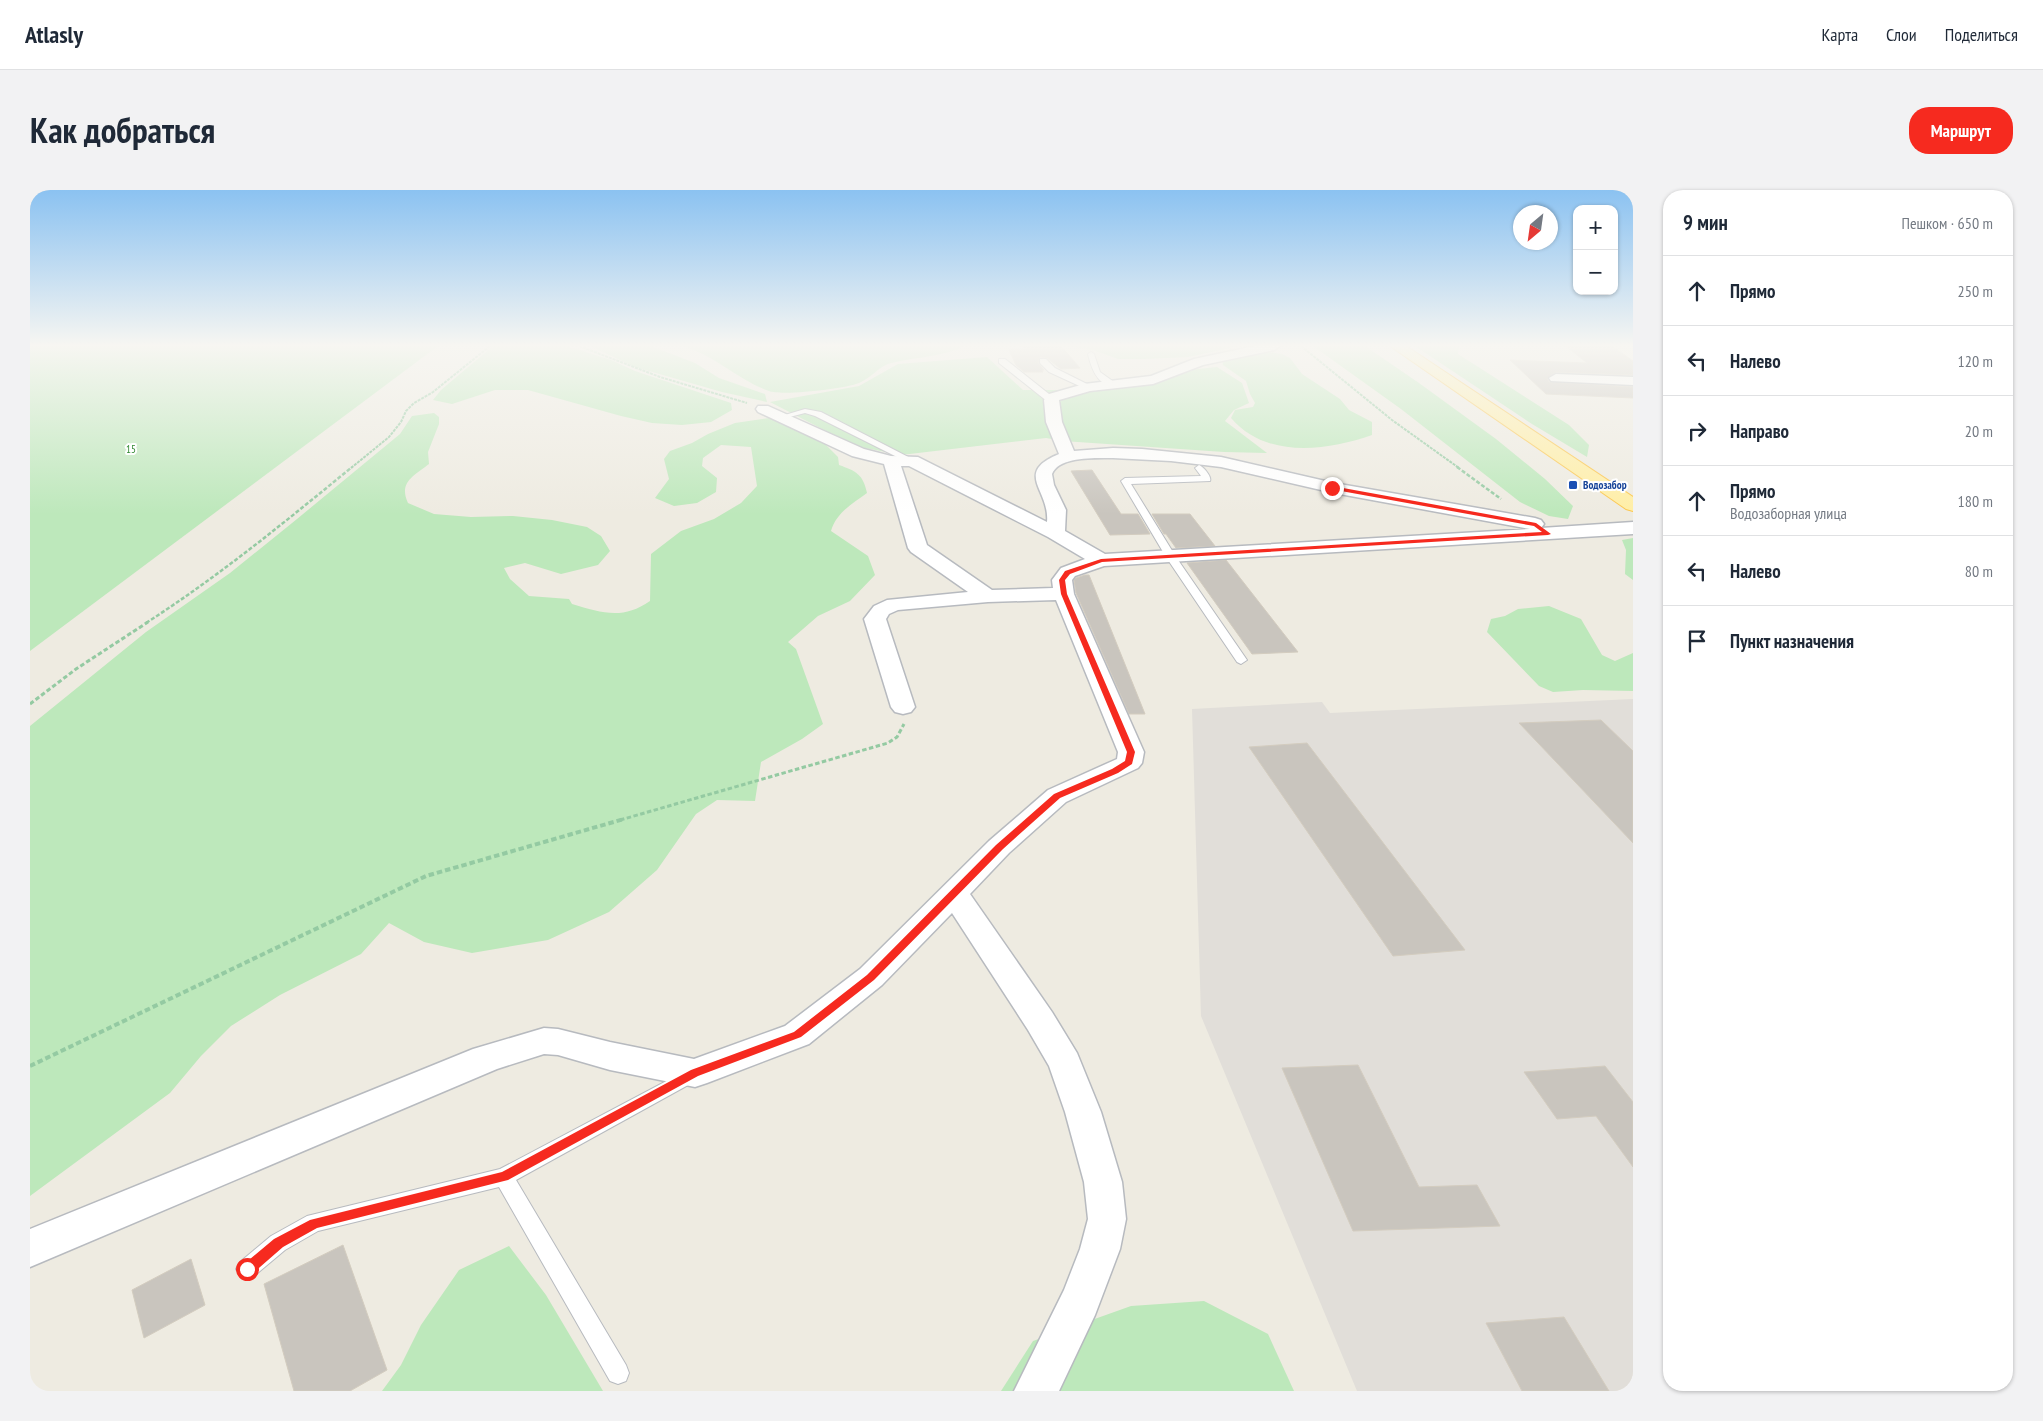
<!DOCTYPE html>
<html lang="ru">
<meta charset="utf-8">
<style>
body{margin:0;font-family:"PT Sans Narrow",sans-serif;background:#f2f2f3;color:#1f2937}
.controls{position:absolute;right:15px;top:15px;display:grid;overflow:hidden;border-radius:10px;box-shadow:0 1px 4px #0004}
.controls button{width:45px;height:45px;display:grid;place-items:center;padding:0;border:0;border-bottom:1px solid #e0e1e3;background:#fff;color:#1f2937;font:25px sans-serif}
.compass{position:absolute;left:1483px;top:15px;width:45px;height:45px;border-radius:50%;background:#fff;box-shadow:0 1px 4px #0004;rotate:209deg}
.stop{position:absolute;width:15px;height:15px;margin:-11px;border:4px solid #f62a1f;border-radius:50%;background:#fff}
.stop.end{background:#f62a1f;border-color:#fff;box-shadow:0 1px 5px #0008}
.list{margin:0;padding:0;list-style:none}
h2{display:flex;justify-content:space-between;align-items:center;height:65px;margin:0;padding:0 20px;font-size:21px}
h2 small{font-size:16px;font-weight:400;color:#747a83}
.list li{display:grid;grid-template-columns:32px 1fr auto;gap:15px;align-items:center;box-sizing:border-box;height:70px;padding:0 20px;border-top:1px solid #e0e1e3}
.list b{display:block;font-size:19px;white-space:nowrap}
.list p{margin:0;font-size:16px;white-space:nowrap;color:#747a83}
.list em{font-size:16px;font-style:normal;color:#747a83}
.icon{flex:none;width:28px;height:28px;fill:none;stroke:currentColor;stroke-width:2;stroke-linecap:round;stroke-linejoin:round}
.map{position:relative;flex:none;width:1603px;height:1201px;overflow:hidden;border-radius:20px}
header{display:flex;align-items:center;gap:30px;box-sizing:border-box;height:70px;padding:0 25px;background:#fff;border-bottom:1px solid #e0e1e3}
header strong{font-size:24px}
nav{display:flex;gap:28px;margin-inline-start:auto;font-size:18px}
.intro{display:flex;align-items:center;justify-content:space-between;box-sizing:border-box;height:120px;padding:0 30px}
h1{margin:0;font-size:35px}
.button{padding:12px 22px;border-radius:20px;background:#f62a1f;color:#fff;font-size:18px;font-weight:700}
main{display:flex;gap:30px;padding:0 30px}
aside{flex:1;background:#fff;border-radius:20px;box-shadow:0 1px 4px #0004}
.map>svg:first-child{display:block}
</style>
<header>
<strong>Atlasly</strong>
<nav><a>Карта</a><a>Слои</a><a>Поделиться</a></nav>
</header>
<div class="intro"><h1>Как добраться</h1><a class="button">Маршрут</a></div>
<main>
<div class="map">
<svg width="1603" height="1201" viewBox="0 0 1603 1201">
<rect width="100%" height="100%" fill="#eeebe1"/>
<polygon fill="#e1ded9" points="1603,509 1603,1201 1327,1201 1171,826 1162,519 1292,512 1300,523"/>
<g fill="#bde8bb">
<polygon points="0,156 408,156 0,461"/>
<polygon points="463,156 537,156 581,170 605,181 701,213 702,220 681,232 652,235 622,233 591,226 498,200 465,200 422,214 403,210 411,200"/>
<polygon points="560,156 621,156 665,173 689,188 735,204 737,212 692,202 605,177"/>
<path d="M652,156h283c-24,11 -49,11 -74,17 -12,3 -21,16 -32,20 -14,6 -78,13 -90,8 -31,-11 -56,-37 -87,-45z"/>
<polygon points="1037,156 1209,156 1158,167 1114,169 1088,169 1063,160"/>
<polygon points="1283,156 1335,156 1389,193 1466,249 1515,289 1543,316 1538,329 1519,326 1490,312 1371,219"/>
<polygon points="1385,156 1429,156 1428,164 1539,235 1559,255 1557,267 1502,234"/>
<path d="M1231,161l21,3 8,4 12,16 38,25 9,11 23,12v13c-46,16 -106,24 -141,-17l4,-8 18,-3 2,-4 -5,-9 -4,-13 -23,-16 -1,-9z"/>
<polygon points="957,167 993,200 1037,200 1130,183 1187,177 1212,193 1219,213 1204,220 1195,231 1237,263 1194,262 1033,251 1016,248 871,265 825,256 740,212 829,196 868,174"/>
<path d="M404,223l5,4v7l-11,28 1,12c-14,11 -31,18 -21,39l26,11 37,3 42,-1 39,4 35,7 14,9 9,15 -12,14 -37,9 -36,-11 -21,5 6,11 19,17 40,3 3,5c30,9 51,16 78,-3l1,-47 30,-23 33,-12 27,-16 16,-17 -6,-39 -30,-2 -18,13 -1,8 15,12 -1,14 -19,11 -23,3 -19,-8 14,-19 -5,-20 6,-8 22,-8 16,-9 27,-11 41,-6 37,15 25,25 1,8c17,6 24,9 28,28 -15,11 -31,20 -36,38l37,25 7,19 -25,26 -32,15 -30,26 8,7 27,75 -21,15 -41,23 -6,39 -38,-1 -21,14 -39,56 -48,42 -61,28 -76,13 -48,-11 -35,-19 -28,31 -81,41 -49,31 -30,30 -31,37 -140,103v-470l116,-94 84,-59 67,-54 103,-85 12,-18z"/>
<polygon points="1603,348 1603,390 1595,384 1596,360 1592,350"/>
<polygon points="1519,416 1551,429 1572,465 1585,471 1603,463 1603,501 1553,500 1523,502 1509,496 1457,442 1461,429 1475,426 1488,419"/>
<polygon points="479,1056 516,1105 573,1201 352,1201 371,1175 391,1135 429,1080"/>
<polygon points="1174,1111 1238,1144 1264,1201 971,1201 1003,1151 1101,1116"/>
</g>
<g fill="#c9c5be" stroke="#d3ccbf">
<polygon points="992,156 1031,156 1050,178 1031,179 1017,168 1010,167 1008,173 1014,180 1012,180 1013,182 994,182 986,175 979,160 995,160"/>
<polygon points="1536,156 1582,156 1603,171 1603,185 1526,182 1517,188 1519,192 1603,197 1603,208 1516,204 1480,170 1557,173"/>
<polygon points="1062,280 1091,324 1108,324 1120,344 1080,345 1041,281"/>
<polygon points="1122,324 1160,324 1185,356 1146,358 1136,344 1134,344"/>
<polygon points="1196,370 1268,462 1222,464 1157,373"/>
<polygon points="1055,385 1059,385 1115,524 1099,524 1046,403 1044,390 1046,388"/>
<polygon points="1571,530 1603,561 1603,653 1489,533"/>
<polygon points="1277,553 1435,760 1363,766 1219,557"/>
<polygon points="1328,875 1389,997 1447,995 1470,1036 1323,1041 1252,878"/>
<polygon points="1575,876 1603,912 1603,977 1566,926 1527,929 1494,882"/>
<polygon points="313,1055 357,1180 320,1201 264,1201 234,1094"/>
<polygon points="161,1069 175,1115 114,1148 102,1100"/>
<polygon points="1534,1127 1579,1201 1492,1201 1456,1133"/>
</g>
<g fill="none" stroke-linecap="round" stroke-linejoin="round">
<defs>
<g id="lane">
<path d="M1061,162l3,2 6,18 14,10v4c-17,0 -23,-19 -26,-32z"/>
<polygon points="969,169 975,169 1024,208 1024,212 1018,212 969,173"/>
<polygon points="1010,169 1016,169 1025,178 1063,197 1056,199 1019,182 1010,173"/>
<polygon points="775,219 791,222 886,271 879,273 785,226 775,223 752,229 748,227"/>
<path d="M1169,275c5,2 13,12 11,16l-79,3 45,73 71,103 -6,4 -4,-2 -71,-105 -45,-76 4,-3 76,-2 -6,-8z"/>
<polygon points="663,877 669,879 672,884 669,889 486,990 596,1175 599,1183 596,1191 588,1194 580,1191 469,997 288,1041 255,1060 224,1086 217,1089 210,1086 206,1079 210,1072 241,1046 277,1026 470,979"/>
</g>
<g id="street">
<path d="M1225,156h25l-6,4 -71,15 -50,19 -63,7 -31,9 3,22 12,29 39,-3 29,1 79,8 113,26 201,35 6,2 3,4 -3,4 92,-6v12l-529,32 -29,10 -3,4 2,14 70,158 -2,11 -4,5 -72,34 -57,51 -39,41 82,118 25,41 24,59 21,70 4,37 -6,30 -25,66 -36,76h-45l50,-101 16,-41 8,-30 -4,-37 -19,-70 -16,-46 -21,-36 -76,-117 -70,72 -73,59 -102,39 -12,4 -85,-17 -52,-15 -14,-1 -47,15 -467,198v-38l443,-180 71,-21 14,1 52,13 84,17 91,-33 75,-57 129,-128 59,-51 69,-31 1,-7 -62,-152 -68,2 -90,8 -9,4 -3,5 29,88 -4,5 -8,2 -8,-2 -4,-5 -27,-88 10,-13 13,-6 81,-8 -57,-40 -3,-4 -24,-84 -32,-8 -94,-44 -2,-3 2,-3h10l96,43 27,7 27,1 129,65c3,-32 -34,-49 12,-68l-13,-32 -2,-22 5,-6 35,-10 67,-8 43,-17zM1083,268l58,3 50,6 113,26 196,36 -425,25 -40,-23 1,-21 -12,-25 -2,-11c7,-18 44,-16 61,-16zM871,276h8l139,71 37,22 -24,9 -9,12 1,8 -61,2 -65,-45z"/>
<polygon points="1526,184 1603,187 1603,195 1521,191 1519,188"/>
</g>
<polygon id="primary" points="1360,156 1376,156 1603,307 1603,321 1596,319"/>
</defs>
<use href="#lane" stroke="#b7babf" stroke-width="2"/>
<use href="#street" stroke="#b7babf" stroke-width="3"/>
<use href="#primary" stroke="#fcc64c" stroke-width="2"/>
<g stroke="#94caa2" stroke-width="2" stroke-dasharray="3 1" stroke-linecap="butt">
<polyline points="549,156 630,187 717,213"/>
<polyline points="1271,156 1362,230 1429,278"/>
<polyline points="321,278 359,247 371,232 376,221 384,213 403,202 460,156"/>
</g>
<g stroke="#94caa2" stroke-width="2.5" stroke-dasharray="4 2" stroke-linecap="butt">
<polyline points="1427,277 1471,309"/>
<path d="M116,433c73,-47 139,-101 206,-156"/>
</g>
<g stroke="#94caa2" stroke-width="3" stroke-dasharray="4.5 2.5" stroke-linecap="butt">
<polyline points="0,514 46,479 118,432"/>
<polyline points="590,630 858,553 867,547 874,534"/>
</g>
<polyline stroke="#94caa2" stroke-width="4" stroke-dasharray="5.5 3" stroke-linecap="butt" points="0,876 396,686 594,629"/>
<use href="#lane" fill="#fff" fill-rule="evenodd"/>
<use href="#street" fill="#fff" fill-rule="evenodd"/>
<use href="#primary" fill="#ffeea5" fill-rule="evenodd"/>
</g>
<linearGradient id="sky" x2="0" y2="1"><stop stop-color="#8bc2f1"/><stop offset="0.48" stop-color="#f7f6f2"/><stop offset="1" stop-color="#f7f6f2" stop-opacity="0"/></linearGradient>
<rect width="1603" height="324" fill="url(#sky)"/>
<polygon fill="#f62a1f" points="1302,296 1506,333 1521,344 1518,345 1072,372 1040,384 1035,390 1037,404 1105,562 1102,574 1088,583 1030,608 973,659 844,790 771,847 668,886 478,990 287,1038 253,1057 222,1084 217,1085 213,1084 211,1079 213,1075 244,1049 280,1030 472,982 661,880 764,842 837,785 966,655 1024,604 1082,579 1095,571 1097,562 1031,404 1029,390 1035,381 1071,369 1512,342 1504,336 1300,299"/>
<rect fill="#1a4fb4" stroke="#fff" stroke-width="2" x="1538" y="290" width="10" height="10" rx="2.5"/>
<g text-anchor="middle" stroke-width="4" stroke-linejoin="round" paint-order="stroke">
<g font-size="11" fill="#2e872f" stroke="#fff">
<text x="101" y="263">15</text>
</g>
<g font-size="11" font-weight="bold" fill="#164399" stroke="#fff" text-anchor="start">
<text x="1553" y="299">Водозабор</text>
</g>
</g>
</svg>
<div class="controls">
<button>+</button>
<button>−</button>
</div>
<svg class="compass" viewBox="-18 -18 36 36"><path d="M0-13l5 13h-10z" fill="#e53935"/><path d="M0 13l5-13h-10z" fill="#747a83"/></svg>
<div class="stop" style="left:217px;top:1079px"></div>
<div class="stop end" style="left:1302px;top:298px"></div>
</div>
<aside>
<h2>9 мин<small>Пешком · 650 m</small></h2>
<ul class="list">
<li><svg class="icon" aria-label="ahead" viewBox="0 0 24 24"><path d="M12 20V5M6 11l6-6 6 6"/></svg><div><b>Прямо</b></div><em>250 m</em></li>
<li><svg class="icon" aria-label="left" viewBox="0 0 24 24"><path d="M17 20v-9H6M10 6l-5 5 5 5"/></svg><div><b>Налево</b></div><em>120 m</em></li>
<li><svg class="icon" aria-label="right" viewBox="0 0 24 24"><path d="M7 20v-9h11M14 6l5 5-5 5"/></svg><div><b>Направо</b></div><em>20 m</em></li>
<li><svg class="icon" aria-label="ahead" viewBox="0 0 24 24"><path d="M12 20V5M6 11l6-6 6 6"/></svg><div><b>Прямо</b><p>Водозаборная улица</p></div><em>180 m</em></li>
<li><svg class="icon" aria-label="left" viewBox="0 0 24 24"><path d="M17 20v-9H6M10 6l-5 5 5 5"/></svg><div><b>Налево</b></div><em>80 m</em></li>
<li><svg class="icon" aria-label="arrive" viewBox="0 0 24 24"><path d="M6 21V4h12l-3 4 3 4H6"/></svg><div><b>Пункт назначения</b></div></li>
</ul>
</aside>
</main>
